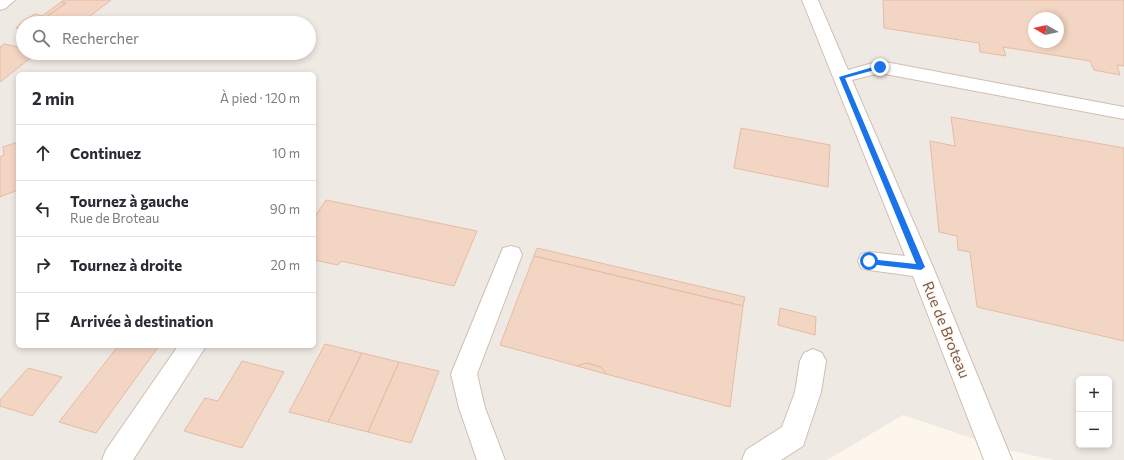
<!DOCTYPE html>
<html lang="fr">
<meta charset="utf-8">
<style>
body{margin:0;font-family:Commissioner,sans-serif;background:#f7f7f7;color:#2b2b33}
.controls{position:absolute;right:12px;bottom:12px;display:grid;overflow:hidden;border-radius:6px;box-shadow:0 2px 6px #0003}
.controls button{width:36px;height:36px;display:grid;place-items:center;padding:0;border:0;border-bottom:1px solid #e1e1e2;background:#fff;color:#2b2b33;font:20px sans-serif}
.compass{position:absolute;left:1028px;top:12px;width:36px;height:36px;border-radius:50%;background:#fff;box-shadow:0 2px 6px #0003;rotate:279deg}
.stop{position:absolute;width:12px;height:12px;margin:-9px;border:3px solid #1a73e8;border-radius:50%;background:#fff}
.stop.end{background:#1a73e8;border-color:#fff;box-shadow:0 1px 4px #0008}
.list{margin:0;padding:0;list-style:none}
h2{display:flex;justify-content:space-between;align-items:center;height:52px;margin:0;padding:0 16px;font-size:17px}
h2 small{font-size:13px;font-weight:400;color:#7c7c81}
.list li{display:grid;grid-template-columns:26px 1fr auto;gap:12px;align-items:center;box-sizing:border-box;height:56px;padding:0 16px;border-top:1px solid #e1e1e2}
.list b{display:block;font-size:15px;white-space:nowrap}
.list p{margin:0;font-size:13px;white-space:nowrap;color:#7c7c81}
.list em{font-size:13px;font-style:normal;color:#7c7c81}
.icon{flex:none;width:22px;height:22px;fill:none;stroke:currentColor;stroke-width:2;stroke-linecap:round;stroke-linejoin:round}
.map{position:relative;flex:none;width:1124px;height:460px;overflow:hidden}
.search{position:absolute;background:#fff;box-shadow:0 2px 6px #0003;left:16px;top:16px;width:300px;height:44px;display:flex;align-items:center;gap:10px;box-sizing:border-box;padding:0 14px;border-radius:22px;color:#7c7c81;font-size:15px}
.panel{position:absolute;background:#fff;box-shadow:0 2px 6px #0003;left:16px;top:72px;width:300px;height:276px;border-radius:6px}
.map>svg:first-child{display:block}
</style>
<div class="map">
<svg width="1124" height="460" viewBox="0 0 1124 460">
<rect width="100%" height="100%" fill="#fdf6ec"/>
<path fill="#efe9e4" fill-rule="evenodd" d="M0,0h1124v460h-70l-50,-11 -101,-34 -76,45h-827zM1034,18h24v24h-24zM23,23h286v30h-286zM18,74h296v272h-296zM1079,379h30v66h-30z"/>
<g fill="#f3d5c3" stroke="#e6bba3" fill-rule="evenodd">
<polygon points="64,0 111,0 81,23 23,23 23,30 16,28 23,21 35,14 46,17 66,3 61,2"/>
<path d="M883,0h241v66l-7,-1 3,10 -26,-5 -4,-9 -87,-14 3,9 -26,-4 -1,-9 -95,-15zM1034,18h24v24h-24z"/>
<polygon points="61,2 66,3 46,17 42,16"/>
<polygon points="4,44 23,48 23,53 37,53 0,82 0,47"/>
<polygon points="951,117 1124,148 1124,341 977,307 970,252 958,250 957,236 939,232 930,141 955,146"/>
<polygon points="741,128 830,145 828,187 734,168"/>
<polygon points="18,142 18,190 0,197 0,157 4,155 3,147"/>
<polygon points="326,200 477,231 454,286 341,261 338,265 314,260 314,218"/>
<polygon points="537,248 745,297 743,306 534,256"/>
<polygon points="534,256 743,306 730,407 606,374 601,367 586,363 577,366 500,345"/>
<polygon points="780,308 816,317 815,335 778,325"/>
<polygon points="325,344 362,353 328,422 289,412"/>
<polygon points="118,346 159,346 96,433 59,422"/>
<polygon points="362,353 399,362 368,432 328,422"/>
<polygon points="242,361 284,372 242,448 184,431 205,398 218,401"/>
<polygon points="399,362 439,371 411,443 368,432"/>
<polygon points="586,363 601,367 606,374 577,366"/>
<polygon points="28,368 62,377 32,416 0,406 0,400"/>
</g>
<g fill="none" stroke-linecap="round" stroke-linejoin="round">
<defs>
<g id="minor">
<polygon points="0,0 15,0 6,8 0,10"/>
<polygon points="802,0 818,0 848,70 880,61 1124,107 1124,119 880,73 852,80 933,267 1012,460 984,460 913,276 869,270 861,268 858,261 861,254 869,252 905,256"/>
<polygon points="511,246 519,248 522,255 477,374 485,408 505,460 477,460 459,408 451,374 500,255 503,248"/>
<polygon points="178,346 206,346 133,460 102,460 106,450"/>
<polygon points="813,349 822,353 826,361 821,392 803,446 781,460 742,460 746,450 782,427 795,392 800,361 804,353"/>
</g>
</defs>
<use href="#minor" stroke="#d1beb0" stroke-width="2"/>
<use href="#minor" fill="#fff" fill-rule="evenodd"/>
</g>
<polygon fill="#1a73e8" points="880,65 882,68 845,78 925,267 921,270 869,264 865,261 869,259 916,264 839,77"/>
<g text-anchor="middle" stroke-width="3.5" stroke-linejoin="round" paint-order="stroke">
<g font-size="15" fill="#7a5c4d" stroke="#fffaf3">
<text transform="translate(946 330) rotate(68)" y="5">Rue de Broteau</text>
</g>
</g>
</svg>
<div class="controls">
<button>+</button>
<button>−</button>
</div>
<svg class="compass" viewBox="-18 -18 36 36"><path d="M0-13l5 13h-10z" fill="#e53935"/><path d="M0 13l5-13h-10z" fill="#7c7c81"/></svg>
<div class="stop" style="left:869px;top:261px"></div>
<div class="stop end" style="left:880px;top:67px"></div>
<div class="search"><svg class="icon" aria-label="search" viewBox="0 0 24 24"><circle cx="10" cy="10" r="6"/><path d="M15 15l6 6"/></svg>Rechercher</div>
<section class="panel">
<h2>2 min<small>À pied · 120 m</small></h2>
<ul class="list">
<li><svg class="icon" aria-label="ahead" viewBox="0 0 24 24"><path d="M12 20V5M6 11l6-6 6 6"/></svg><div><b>Continuez</b></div><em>10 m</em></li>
<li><svg class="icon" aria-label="left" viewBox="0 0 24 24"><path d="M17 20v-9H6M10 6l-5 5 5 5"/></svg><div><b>Tournez à gauche</b><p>Rue de Broteau</p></div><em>90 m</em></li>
<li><svg class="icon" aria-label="right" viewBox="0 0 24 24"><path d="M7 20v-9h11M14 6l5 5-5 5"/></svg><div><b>Tournez à droite</b></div><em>20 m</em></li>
<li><svg class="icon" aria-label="arrive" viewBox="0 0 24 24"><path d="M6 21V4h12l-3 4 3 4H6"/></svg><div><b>Arrivée à destination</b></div></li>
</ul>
</section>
</div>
